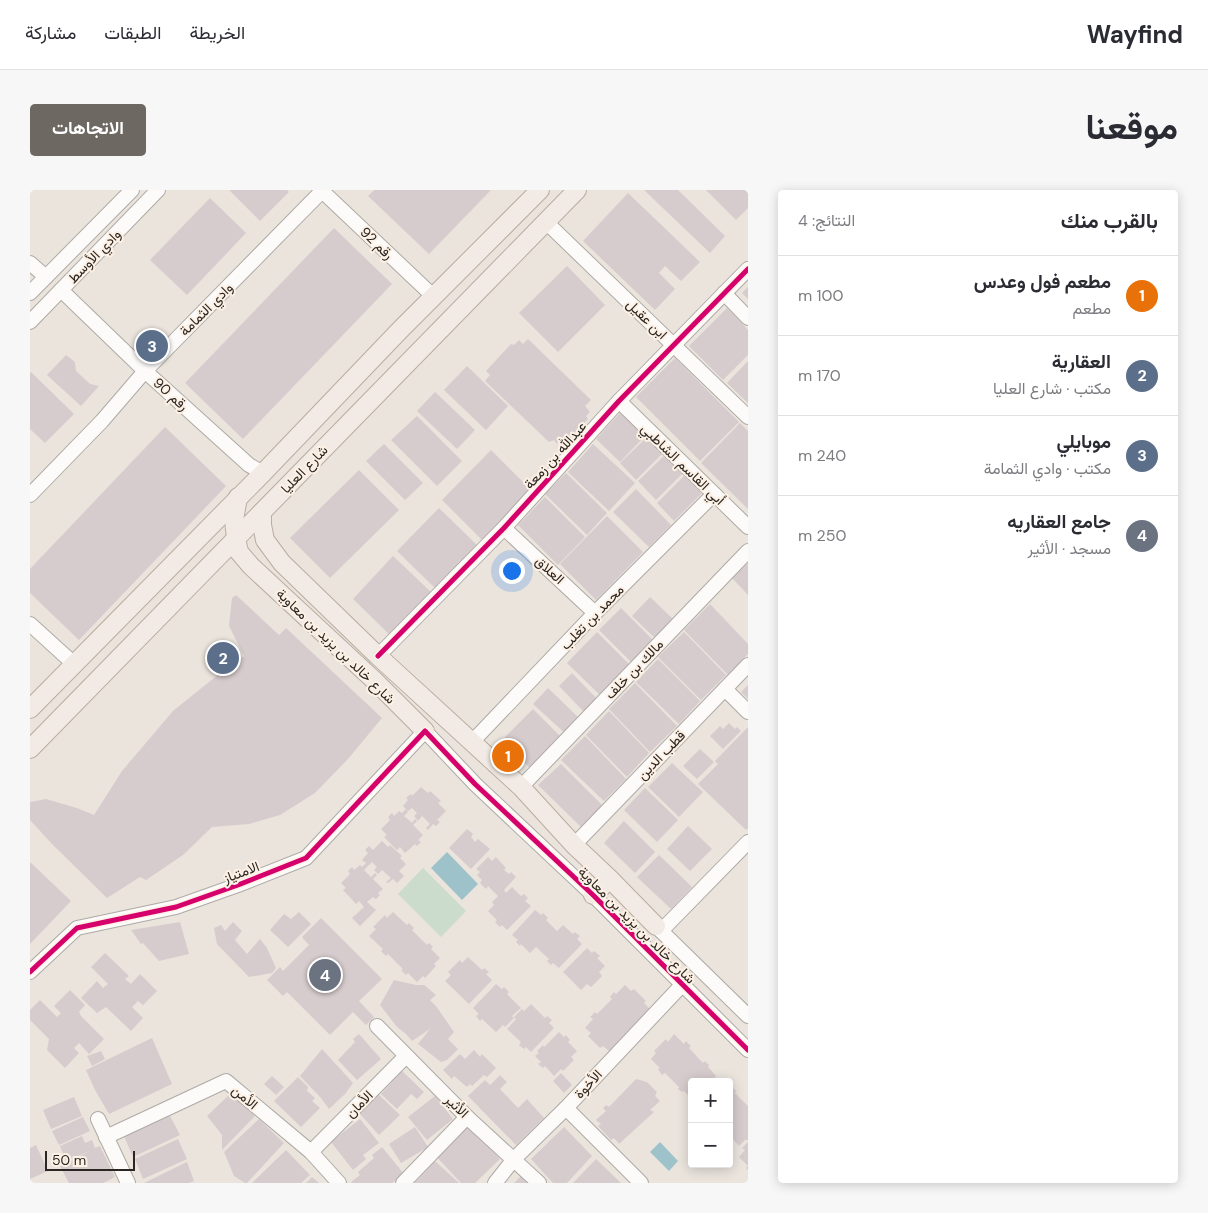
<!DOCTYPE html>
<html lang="ar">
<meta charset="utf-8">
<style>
body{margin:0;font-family:"DM Sans",Vazirmatn,sans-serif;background:#f7f7f7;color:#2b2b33;direction:rtl}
.controls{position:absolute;right:15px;bottom:15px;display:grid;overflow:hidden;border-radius:5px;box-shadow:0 2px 12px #0003}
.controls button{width:45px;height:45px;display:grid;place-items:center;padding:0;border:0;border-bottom:1px solid #e1e1e2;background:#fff;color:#2b2b33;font:25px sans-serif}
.scale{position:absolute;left:15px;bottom:12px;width:90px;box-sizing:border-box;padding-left:5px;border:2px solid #2b2622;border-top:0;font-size:14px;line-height:18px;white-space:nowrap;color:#2b2622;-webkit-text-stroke:4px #fdf1e5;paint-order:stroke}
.you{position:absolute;left:481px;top:380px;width:18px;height:18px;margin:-12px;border:4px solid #fff;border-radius:50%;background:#1a73e8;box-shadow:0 0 0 8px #1a73e833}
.badge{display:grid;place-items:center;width:32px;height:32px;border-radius:50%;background:#6e6863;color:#fff;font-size:16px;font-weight:700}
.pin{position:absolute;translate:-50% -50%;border:2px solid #fff;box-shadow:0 1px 5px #0006}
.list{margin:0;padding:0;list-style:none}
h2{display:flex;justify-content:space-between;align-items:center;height:65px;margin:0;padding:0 20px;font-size:21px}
h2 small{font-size:16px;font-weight:400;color:#7c7c81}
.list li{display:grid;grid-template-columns:32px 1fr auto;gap:15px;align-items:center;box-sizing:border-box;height:80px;padding:0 20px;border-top:1px solid #e1e1e2}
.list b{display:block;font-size:19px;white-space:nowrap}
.list p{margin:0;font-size:16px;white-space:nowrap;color:#7c7c81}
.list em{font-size:16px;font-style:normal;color:#7c7c81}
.map{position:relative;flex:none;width:718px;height:993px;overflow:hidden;direction:ltr;border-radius:5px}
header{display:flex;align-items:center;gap:30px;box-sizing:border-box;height:70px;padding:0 25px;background:#fff;border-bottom:1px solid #e1e1e2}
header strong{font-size:24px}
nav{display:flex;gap:28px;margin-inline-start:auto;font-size:18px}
.intro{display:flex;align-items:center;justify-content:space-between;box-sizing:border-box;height:120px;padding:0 30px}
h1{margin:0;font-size:35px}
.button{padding:12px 22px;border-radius:5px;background:#6e6863;color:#fff;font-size:18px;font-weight:700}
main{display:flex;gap:30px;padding:0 30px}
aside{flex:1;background:#fff;border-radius:5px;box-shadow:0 2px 12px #0003}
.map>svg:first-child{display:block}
</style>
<header>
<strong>Wayfind</strong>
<nav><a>الخريطة</a><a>الطبقات</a><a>مشاركة</a></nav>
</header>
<div class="intro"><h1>موقعنا</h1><a class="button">الاتجاهات</a></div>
<main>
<aside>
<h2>بالقرب منك<small>النتائج: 4</small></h2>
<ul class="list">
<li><span class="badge" style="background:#e8710a">1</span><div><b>مطعم فول وعدس</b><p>مطعم</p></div><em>100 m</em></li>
<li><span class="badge" style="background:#5c6f8a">2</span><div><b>العقارية</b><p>مكتب · شارع العليا</p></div><em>170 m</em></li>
<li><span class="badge" style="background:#5c6f8a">3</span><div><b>موبايلي</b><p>مكتب · وادي الثمامة</p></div><em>240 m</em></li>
<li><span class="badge" style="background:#6b7280">4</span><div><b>جامع العقاريه</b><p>مسجد · الأثير</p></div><em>250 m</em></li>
</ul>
</aside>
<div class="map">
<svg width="718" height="993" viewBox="0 0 718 993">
<rect width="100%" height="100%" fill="#eae4dd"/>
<polygon fill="#cbdccc" points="393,678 436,721 411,747 368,704"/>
<g fill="#9dc2ca">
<polygon points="417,662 448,694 432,710 401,678"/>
<polygon points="630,952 648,971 639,981 620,962"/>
</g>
<g fill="#d7cccd">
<polygon points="199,0 257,0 259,2 230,31"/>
<polygon points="344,0 461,0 399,64 338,6"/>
<polygon points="614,0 648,0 695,46 680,63"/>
<polygon points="676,0 718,0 718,18 706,30"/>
<polygon points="598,3 670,72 651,91 635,76 629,83 645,99 625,120 553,51"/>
<polygon points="180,8 216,43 157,105 120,70"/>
<polygon points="304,38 362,94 213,249 155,193"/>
<polygon points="537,76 575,115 528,162 489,123"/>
<polygon points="718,97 718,109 712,103"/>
<polygon points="697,118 718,140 718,165 693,190 659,156"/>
<polygon points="498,149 561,210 555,216 560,222 556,226 558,229 537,251 533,248 527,254 524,250 519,252 455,191 460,185 456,181 481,154 484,155 489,150 493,154"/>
<polygon points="36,165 45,172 46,181 60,194 69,196 51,216 17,185"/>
<polygon points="645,168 709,232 670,271 606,207"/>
<polygon points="718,171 718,213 697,193"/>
<polygon points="437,176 478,216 456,240 414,200"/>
<polygon points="1,182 44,224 15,253 0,239 0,183"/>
<polygon points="405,202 445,240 427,259 387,221"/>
<polygon points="590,223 615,246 590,272 566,249"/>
<polygon points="387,226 432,271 407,296 361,250"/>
<polygon points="710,233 718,241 718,319 671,273"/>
<polygon points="135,237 196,296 49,450 0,403 0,379"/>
<polygon points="617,247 633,263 606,290 590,273"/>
<polygon points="354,254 393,293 375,310 336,271"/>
<polygon points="563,254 605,293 579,321 538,282"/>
<polygon points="461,260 501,300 452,350 412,310"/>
<polygon points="635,265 653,283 626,310 608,291"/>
<polygon points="329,280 369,320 300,388 260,348"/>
<polygon points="536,283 577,323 557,345 515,304"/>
<polygon points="654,286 672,303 644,331 627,313"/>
<polygon points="606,299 641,335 619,357 583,322"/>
<polygon points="515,307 555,347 528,375 488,335"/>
<polygon points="409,318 448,356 406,399 367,361"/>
<polygon points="577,326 613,362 566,410 530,374"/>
<polygon points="363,366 403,404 362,447 323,409"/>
<polygon points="718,373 718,405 702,388"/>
<polygon points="206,405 249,445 256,438 352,528 318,569 285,603 250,625 219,634 182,637 153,665 116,690 110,687 77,708 21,653 0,630 0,612 16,609 47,618 64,625 92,581 143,521 189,484 214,466 199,436 202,408"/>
<polygon points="620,407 644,430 626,449 602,426"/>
<polygon points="680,414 718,454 718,464 698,485 654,440"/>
<polygon points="591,418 625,452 603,474 569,440"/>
<polygon points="567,442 601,476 571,506 537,473"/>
<polygon points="654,442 696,485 671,510 628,467"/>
<polygon points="628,469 670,511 649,534 606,492"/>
<polygon points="542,483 568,510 555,523 529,496"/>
<polygon points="605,493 647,536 620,562 579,519"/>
<polygon points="718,495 718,509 711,502"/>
<polygon points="518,498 551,530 537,545 503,514"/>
<polygon points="503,519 533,549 502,580 472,550"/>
<polygon points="579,521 619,563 597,587 556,545"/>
<polygon points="699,533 705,539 707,537 711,541 693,559 680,546 690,536 693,539"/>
<polygon points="718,537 718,638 716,640 668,594 688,574 685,571"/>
<polygon points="555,546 596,589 574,611 531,570"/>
<polygon points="670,559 684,572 667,589 653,576"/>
<polygon points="642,573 673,602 649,627 618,597"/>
<polygon points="531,574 574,617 552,638 508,595"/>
<polygon points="391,597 398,603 400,601 411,611 408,613 416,621 407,630 410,632 406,636 403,634 398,640 396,638 400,634 392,626 388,631 384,626 387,623 382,618 378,621 373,616 378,610 376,608 381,604 382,606"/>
<polygon points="615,598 648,630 627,652 594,620"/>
<polygon points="376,619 378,622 374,626 382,633 385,629 387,631 383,635 393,645 388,650 391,652 387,656 385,654 375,663 370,657 367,660 354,647 357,645 351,639 360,630 358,627 362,623 364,626 369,621 372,623"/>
<polygon points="594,631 625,662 605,683 574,653"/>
<polygon points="658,636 682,659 660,681 637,659"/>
<polygon points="437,639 443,644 441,647 445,652 448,649 460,659 441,679 419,658"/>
<polygon points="352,651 358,657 360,655 372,666 370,668 376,674 369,681 374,686 367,693 363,689 358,693 356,692 361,688 352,680 348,684 344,680 347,677 342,672 334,680 341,687 345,683 347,685 343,689 353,699 348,703 350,705 346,709 343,707 337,712 346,720 330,736 322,728 334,717 329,711 326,714 313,700 316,698 311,693 320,684 318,681 322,677 324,680 330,675 332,677 336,673 332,670 338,663 335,660 339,656 343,660"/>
<polygon points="629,665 662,697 641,719 607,687"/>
<polygon points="458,667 462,671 466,667 476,678 474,680 479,684 481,682 486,687 474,700 476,703 482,697 491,706 494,704 498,708 495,711 501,716 477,740 472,735 470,737 465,732 467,730 458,721 464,715 462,712 468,706 458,696 456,699 450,693 452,690 447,685 450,682 446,679"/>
<polygon points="0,672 41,711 0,754"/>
<polygon points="505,720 511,725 513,723 518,728 516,730 527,741 533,735 543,744 545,742 550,746 547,749 552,754 529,778 523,773 521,775 517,771 519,769 506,757 500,763 491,754 490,756 486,752 488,750 482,745"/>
<polygon points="269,722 281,734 258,757 240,740 254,724 261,729"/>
<polygon points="363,722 377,735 379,733 384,738 382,740 397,755 399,753 403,757 401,759 410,768 404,774 406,776 395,788 393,786 387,792 378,783 376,785 371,780 373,779 358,764 356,766 351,761 353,759 339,746 346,739 343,737 355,725 357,728"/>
<polygon points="291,728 352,789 329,811 344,827 336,835 323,822 300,845 257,802 253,806 237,790 250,777 253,781 279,755 272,747"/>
<polygon points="150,732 159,764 129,771 113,753 111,754 101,740"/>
<polygon points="203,732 212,741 205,750 217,764 230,749 237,758 246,778 242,783 219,787 187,754 184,738 191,735 195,741"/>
<polygon points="557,758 562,763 564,761 570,766 567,768 575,776 569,782 572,786 561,797 557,794 551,800 533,782"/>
<polygon points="75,763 99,786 95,789 101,794 110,784 127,801 113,815 108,811 102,817 113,828 101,841 76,817 67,823 51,808 67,791 73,798 78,794 61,777"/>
<polygon points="438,767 452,780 454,778 459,782 456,784 462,790 439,814 415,791 421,785 418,782 430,770 432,773"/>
<polygon points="364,790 386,795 394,795 406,805 400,810 406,816 424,842 418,849 428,859 417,870 411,872 388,854 400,839 382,851 376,844 367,837 350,815"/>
<polygon points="466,794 472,799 474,797 479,802 477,804 491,818 482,826 484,828 475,837 473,835 466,842 452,829 450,831 446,826 449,824 443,818"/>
<polygon points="595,795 601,801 604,799 616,811 614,813 620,819 611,828 613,830 608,834 607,833 592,848 595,851 590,855 588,852 579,861 573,856 570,858 558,846 561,843 555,838 563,829 560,827 565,822 567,824 582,809 580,807 584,802 586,804"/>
<polygon points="40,800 55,815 49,822 51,826 74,849 59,864 49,853 44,858 49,863 35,878 17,860 19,849 0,830 0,820 10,810 27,827 31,823 24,816"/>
<polygon points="501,814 515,828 517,826 522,830 519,833 524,838 501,862 496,857 494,859 489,855 491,852 477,839 486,829 484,827 492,819 494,821"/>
<polygon points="529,842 534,847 536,845 540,850 538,852 547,861 541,867 544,870 533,881 531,879 524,886 515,876 513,878 508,874 511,872 505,866 509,863 507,861 513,855 514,857"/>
<polygon points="329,844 351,869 327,890 308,870 325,852 323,849"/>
<polygon points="644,844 654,854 656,851 661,856 659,858 673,873 675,871 679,875 678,877 686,886 682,892 662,892 662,909 654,901 652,902 648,899 649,897 635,883 632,885 628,879 630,878 621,869 626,863 624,861 636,849 638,852"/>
<polygon points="122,848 142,894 79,924 65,900 56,880"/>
<polygon points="292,859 323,893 315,904 299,919 291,908 270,886"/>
<polygon points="444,860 450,867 452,864 466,878 457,887 454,885 442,896 440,894 437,897 424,886 422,889 413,880 430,864 435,869"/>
<polygon points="71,861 75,869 62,876 57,866"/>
<polygon points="372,881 394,902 387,909 381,904 367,919 351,904"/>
<polygon points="531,883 542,895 534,903 523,891"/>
<polygon points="470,885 477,892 470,899 488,918 497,909 514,928 486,955 438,906 455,890 460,895"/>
<polygon points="242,886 254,897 246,905 234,894"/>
<polygon points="268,887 278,897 277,901 285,908 282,911 290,918 271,937 244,911"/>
<polygon points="606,889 617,892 627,902 625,906 630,911 620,920 624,922 589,954 584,948 581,950 568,936 571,934 566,930 576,921 573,918 576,915 579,917"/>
<polygon points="702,897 706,901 705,903 718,916 718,950 715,950 709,956 701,947 699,947 699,898 700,899"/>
<polygon points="202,902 225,926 192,960 192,945 177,926"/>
<polygon points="347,903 370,925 349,945 330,924"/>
<polygon points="405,906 423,929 397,950 378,927"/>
<polygon points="44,907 52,926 21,939 13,920"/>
<polygon points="140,926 150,945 103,967 93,944"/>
<polygon points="53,927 60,941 29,955 22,941"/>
<polygon points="229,929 254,953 217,993 215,993 204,986 194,962"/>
<polygon points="330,929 349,953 333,965 336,969 323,980 301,952"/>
<polygon points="436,932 470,969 445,993 431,993 403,963"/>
<polygon points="385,937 398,957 371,973 359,954"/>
<polygon points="534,937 562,966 537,993 523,993 501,969"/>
<polygon points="52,946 55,953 62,950 65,958 70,956 85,987 73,993 39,993 30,976 60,961 36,971 30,956"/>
<polygon points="148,949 157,969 113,989 105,969"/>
<polygon points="718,952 718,980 716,978 718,976 709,967 715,960 712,958"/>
<polygon points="6,955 18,981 0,989 0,958"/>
<polygon points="352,957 374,984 362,993 322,993 321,992 330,985 328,982 344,968 342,965"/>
<polygon points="256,960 280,985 271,993 222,993"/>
<polygon points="566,969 591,993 543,993"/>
<polygon points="405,971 429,993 385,993"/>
<polygon points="157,972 164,991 159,993 114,993"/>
<polygon points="492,985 500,993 484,993"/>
<polygon points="282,987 289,993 276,993"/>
</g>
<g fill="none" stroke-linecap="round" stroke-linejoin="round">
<defs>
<g id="minor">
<polyline points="291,0 403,106"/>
<polyline points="516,32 718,227"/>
<polyline points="0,73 16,87"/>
<polyline points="31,100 115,181 219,275 233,283"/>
<polyline points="0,103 102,0"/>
<polyline points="694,103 718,128"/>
<polyline points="0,132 128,0"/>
<polyline points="589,211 718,337"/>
<polyline points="0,305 72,231 115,181 293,0"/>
<polyline points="474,338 565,423"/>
<polyline points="0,434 44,474"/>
<polyline points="348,466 474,338 589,211 718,79"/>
<polyline points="695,499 718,522"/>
<polyline points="442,552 565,423 684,304"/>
<polyline points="491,597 718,361"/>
<polyline points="544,655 718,475"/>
<polyline points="626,736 718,826"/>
<polyline points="631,741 718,652"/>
<polyline points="0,782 47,738 146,717 208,695 276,668 395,541 445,594 563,705 718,860"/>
<polyline points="347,836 437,927 509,993"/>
<polyline points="536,918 611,993"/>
<polyline points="68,929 98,993"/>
<polyline points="76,947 196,891 281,962 309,993"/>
<polyline points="281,962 376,866"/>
<polyline points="373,993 437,927"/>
<polyline points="465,993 484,969 536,918 652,795"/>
</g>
<g id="major">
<polyline points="208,307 204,330 206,348 209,362 221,376 346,492 395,541"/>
<polyline points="232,322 232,335 235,350 252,373 348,466 491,597 544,655 580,689 626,736"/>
<polyline points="0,519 233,283 371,139 510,0"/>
<polyline points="0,559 547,0"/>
<polyline points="563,705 580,689"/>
</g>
</defs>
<use href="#minor" stroke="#aeaaa4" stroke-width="16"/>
<use href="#major" stroke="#baaca0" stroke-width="20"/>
<use href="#minor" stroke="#fcfbfa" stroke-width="14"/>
<use href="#major" stroke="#f2ebe5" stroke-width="18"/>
<defs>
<g id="cycleway">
<polyline points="348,466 474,338 589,211 718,79"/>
<polyline points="0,782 47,738 146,717 208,695 276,668 395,541 445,594 563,705 718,860"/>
</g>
</defs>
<use href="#cycleway" stroke="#fdf1e5" stroke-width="8"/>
<use href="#cycleway" stroke="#d6006c" stroke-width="5"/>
</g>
<g text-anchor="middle" stroke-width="4" stroke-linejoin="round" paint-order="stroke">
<g font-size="14" fill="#2b2622" stroke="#fdf1e5">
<text transform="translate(347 53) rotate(44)" y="5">رقم 92</text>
<text transform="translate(64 66) rotate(-46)" y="5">وادي الأوسط</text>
<text transform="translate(176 119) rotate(-45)" y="5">وادي الثمامة</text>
<text transform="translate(617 129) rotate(44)" y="5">ابن عقيل</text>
<text transform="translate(141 204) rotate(42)" y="5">رقم 90</text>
<text transform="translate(525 265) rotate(-48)" y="5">عبدالله بن زمعة</text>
<text transform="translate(653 274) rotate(44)" y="5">أبي القاسم الشاطبي</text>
<text transform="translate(274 279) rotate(-46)" y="5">شارع العليا</text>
<text transform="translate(520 380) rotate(43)" y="5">العلاق</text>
<text transform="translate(562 427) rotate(-46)" y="5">محمد بن تغلب</text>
<text transform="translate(306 456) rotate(44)" y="5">شارع خالد بن يزيد بن معاوية</text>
<text transform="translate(604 479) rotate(-46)" y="5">مالك بن خلف</text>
<text transform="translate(631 565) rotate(-46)" y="5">قطب الدين</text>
<text transform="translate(211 682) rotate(-21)" y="5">الامتياز</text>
<text transform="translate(607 735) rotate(45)" y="5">شارع خالد بن يزيد بن معاوية</text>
<text transform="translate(558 894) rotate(-47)" y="5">الأخوة</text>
<text transform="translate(215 907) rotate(40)" y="5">الأمن</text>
<text transform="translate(329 914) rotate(-45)" y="5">الأمان</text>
<text transform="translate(427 916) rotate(44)" y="5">الأثير</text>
</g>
</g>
</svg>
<div class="controls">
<button>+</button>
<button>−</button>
</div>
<div class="scale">50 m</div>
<div class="you"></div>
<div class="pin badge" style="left:478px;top:566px;background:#e8710a">1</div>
<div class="pin badge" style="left:193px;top:468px;background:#5c6f8a">2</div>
<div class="pin badge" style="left:122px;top:156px;background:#5c6f8a">3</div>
<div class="pin badge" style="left:295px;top:785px;background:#6b7280">4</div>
</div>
</main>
